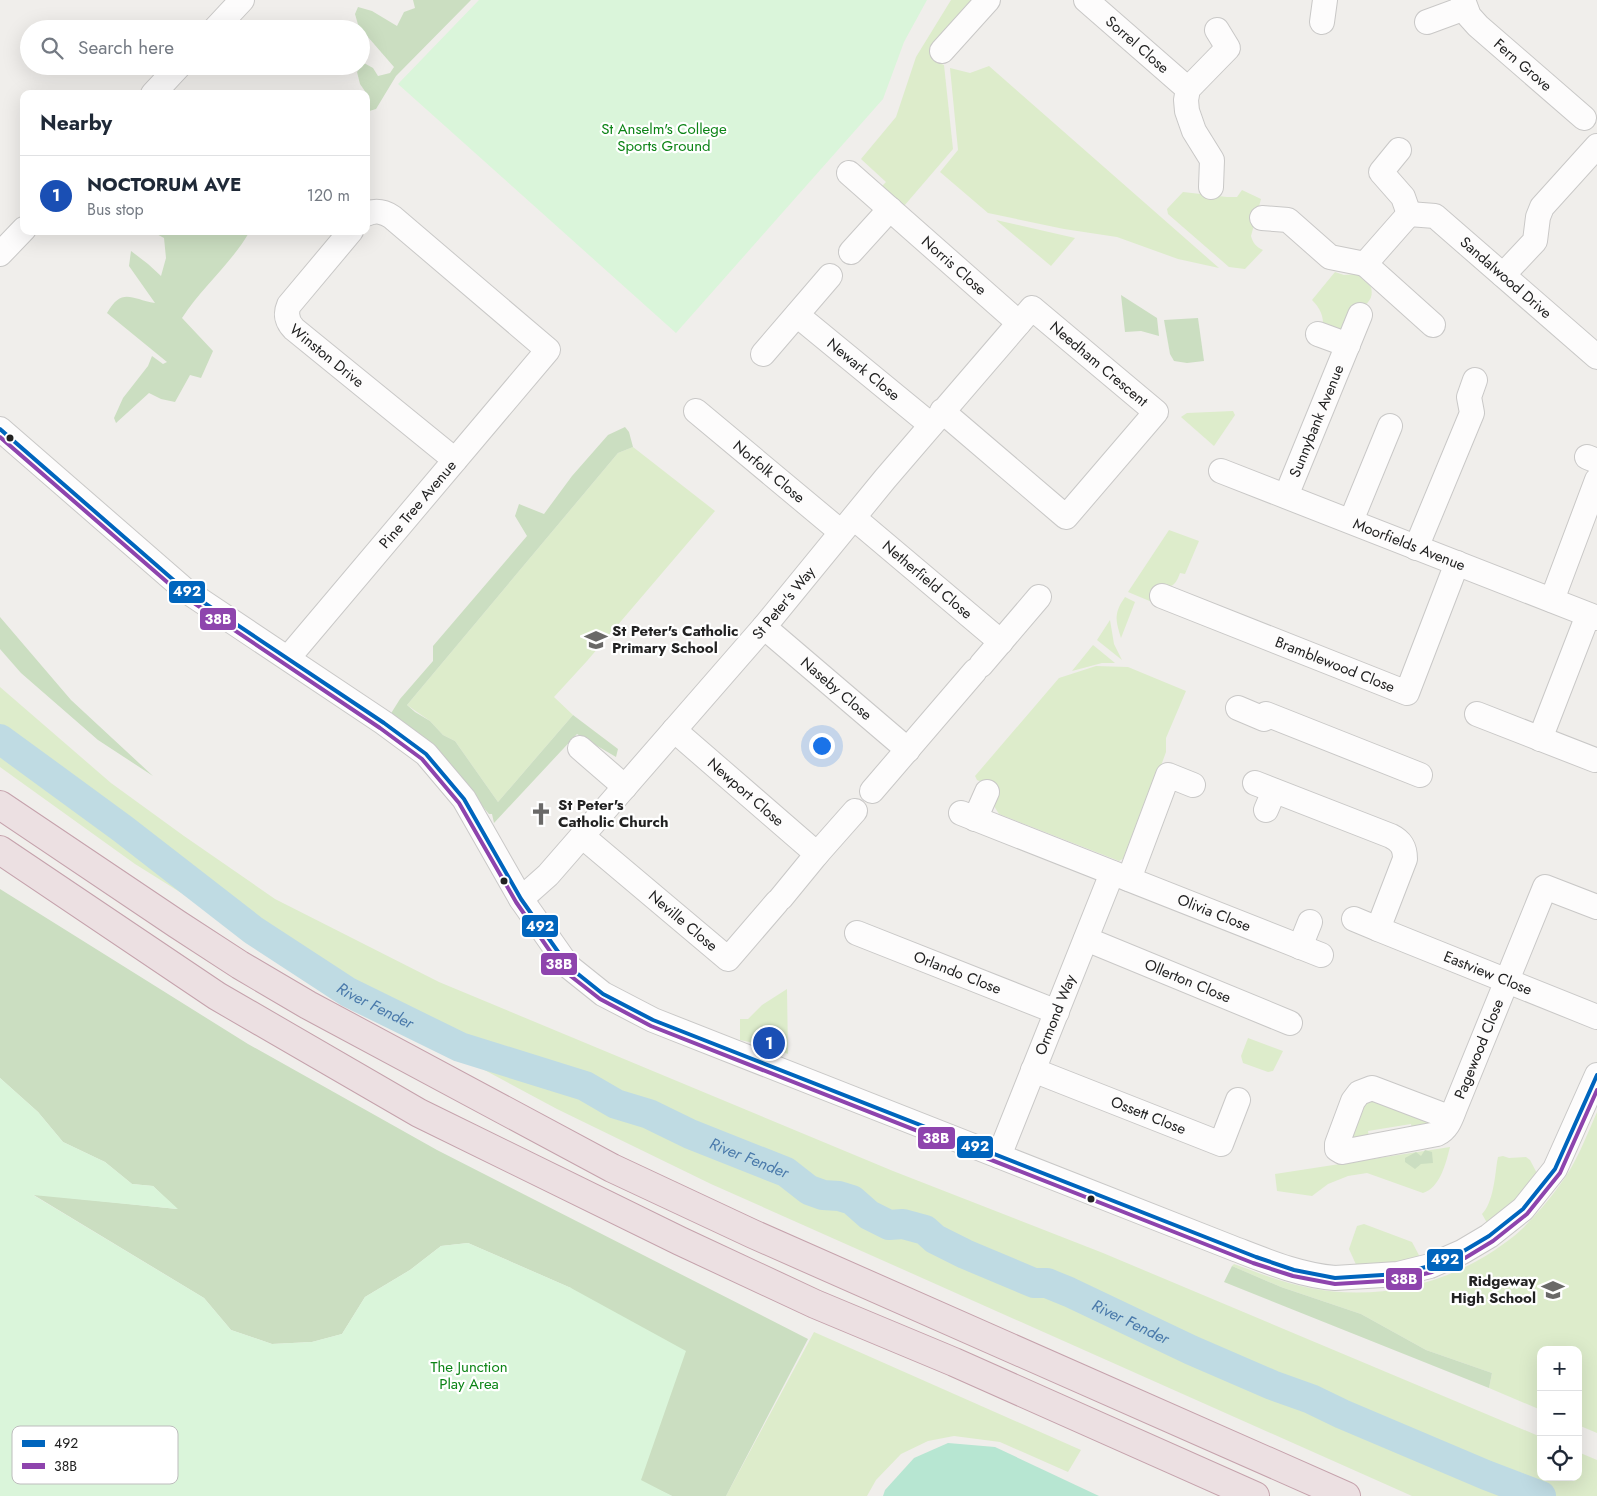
<!DOCTYPE html>
<meta charset="utf-8">
<style>
body{margin:0;font-family:Jost,sans-serif;background:#f2f2f3;color:#1f2937}
.controls{position:absolute;right:15px;bottom:15px;display:grid;overflow:hidden;border-radius:10px;box-shadow:0 5px 20px #0002}
.controls button{width:45px;height:45px;display:grid;place-items:center;padding:0;border:0;border-bottom:1px solid #e0e1e3;background:#fff;color:#1f2937;font:25px sans-serif}
.you{position:absolute;left:821px;top:745px;width:18px;height:18px;margin:-12px;border:4px solid #fff;border-radius:50%;background:#1a73e8;box-shadow:0 0 0 8px #1a73e833}
.badge{display:grid;place-items:center;width:32px;height:32px;border-radius:50%;background:#6a6968;color:#fff;font-size:16px;font-weight:700}
.pin{position:absolute;translate:-50% -50%;border:2px solid #fff;box-shadow:0 1px 5px #0006}
.list{margin:0;padding:0;list-style:none}
h2{display:flex;justify-content:space-between;align-items:center;height:65px;margin:0;padding:0 20px;font-size:21px}
h2 small{font-size:16px;font-weight:400;color:#747a83}
.list li{display:grid;grid-template-columns:32px 1fr auto;gap:15px;align-items:center;box-sizing:border-box;height:80px;padding:0 20px;border-top:1px solid #e0e1e3}
.list b{display:block;font-size:19px;white-space:nowrap}
.list p{margin:0;font-size:16px;white-space:nowrap;color:#747a83}
.list em{font-size:16px;font-style:normal;color:#747a83}
.icon{flex:none;width:28px;height:28px;fill:none;stroke:currentColor;stroke-width:2;stroke-linecap:round;stroke-linejoin:round}
.map{position:relative;flex:none;width:1597px;height:1496px;overflow:hidden}
.search{position:absolute;background:#fff;box-shadow:0 5px 20px #0002;left:20px;top:20px;width:350px;height:55px;display:flex;align-items:center;gap:12px;box-sizing:border-box;padding:0 18px;border-radius:28px;color:#747a83;font-size:19px}
.panel{position:absolute;background:#fff;box-shadow:0 5px 20px #0002;left:20px;top:90px;width:350px;height:145px;border-radius:10px}
.map>svg:first-child{display:block}
</style>
<div class="map">
<svg width="1597" height="1496" viewBox="0 0 1597 1496">
<rect width="100%" height="100%" fill="#f0eeeb"/>
<g fill="#ddeccb">
<polygon points="951,0 978,0 933,56 937,62 944,65 953,149 904,206 881,187 886,182 861,159 896,117 916,57"/>
<polygon points="989,66 1219,268 1178,259 1117,237 1064,229 988,213 940,172 958,150 950,68 970,73"/>
<path d="M1242,190l19,9 -10,37c2,7 5,11 12,14l-18,19 -16,-2 -61,-53 -1,-5 16,-17 44,5h10z"/>
<polygon points="996,220 1075,238 1051,266"/>
<path d="M1335,272l9,3 13,-1 14,13c3,13 -4,15 -11,24 -5,6 -9,13 -14,20l-23,-3c1,-12 -3,-20 -11,-28z"/>
<polygon points="1233,411 1235,415 1214,446 1181,417 1187,413"/>
<polygon points="633,447 715,511 587,661 554,697 573,715 498,802 455,741 443,735 430,721 407,705 618,453"/>
<path d="M1169,530l30,11 -14,33 -5,-1c-4,11 -8,17 -20,12l-8,17 -24,-10z"/>
<path d="M1125,597l10,5 -14,36c-6,-19 -7,-25 4,-41z"/>
<polygon points="1110,620 1114,644 1122,660 1097,640"/>
<polygon points="1093,645 1115,663 1102,663 1072,671"/>
<polygon points="1096,666 1128,667 1186,691 1166,738 1166,752 1128,856 1119,861 999,814 994,806 998,790 977,780 975,776 1059,678"/>
<polygon points="0,687 111,783 184,836 275,899 439,982 893,1171 1103,1253 1541,1437 1541,1477 1578,1477 1578,1452 1597,1460 1597,1496 1412,1496 711,1184 557,1109 343,994 135,864 0,767"/>
<polygon points="787,989 788,1054 768,1046 740,1040 740,1019 748,1019 762,1005"/>
<polygon points="1248,1038 1283,1051 1273,1071 1268,1072 1243,1063 1241,1056"/>
<polygon points="1377,1098 1434,1122 1413,1136 1411,1124 1368,1131 1370,1143 1361,1145 1351,1138 1360,1106 1366,1100"/>
<path d="M1597,1112v321l-19,-8v-75h-37v60l-52,-22 3,-15 -66,-23 -65,-36 -80,-27 -49,-21 2,-2c25,9 50,19 76,24 65,13 130,-2 185,-38 9,-7 19,-13 27,-21 13,-13 26,-28 37,-43 17,-22 27,-49 38,-74z"/>
<path d="M1450,1147c-4,16 -10,41 -27,46l-56,-20 -19,3 -20,8 -16,12 -35,-5 -2,-17z"/>
<path d="M1503,1156l6,2 17,-1 4,3 10,19 -50,49 -8,-14c11,-11 13,-37 15,-52l1,-5z"/>
<polygon points="1364,1224 1412,1242 1422,1261 1358,1269 1349,1249 1357,1226"/>
<polygon points="814,1332 1081,1450 1068,1472 1000,1442 954,1436 928,1441 901,1454 876,1480 867,1496 726,1496"/>
</g>
<g fill="#cbdec1">
<polygon points="413,0 471,0 396,76 376,109 366,112 366,100 369,97 360,84 357,72 364,63 373,68 378,76 390,73 394,67 361,29 359,28 355,14 358,7 372,11 397,26 404,12 415,8"/>
<path d="M151,231h99c-19,33 -48,56 -68,87l31,33 -12,27 -11,-3 -15,27 -14,-3 -12,-6 -33,30 -2,-5 9,-20 25,-32 4,-10 11,8 4,-2 -60,-49c15,-26 24,-14 48,-10l-26,-37 2,-15 17,13 13,12 5,-18 -2,-20z"/>
<polygon points="1121,295 1157,318 1159,336 1141,331 1125,332"/>
<polygon points="1198,318 1204,361 1187,363 1174,361 1170,354 1164,320"/>
<polygon points="625,427 629,432 633,447 618,453 407,705 415,712 430,721 443,735 455,741 498,802 573,715 618,749 616,757 577,734 494,823 492,814 489,814 440,756 390,715 400,699 433,661 433,646 527,536 515,516 519,504 544,514 572,476 608,435"/>
<polygon points="0,617 71,700 153,776 98,740 21,673 0,649"/>
<polygon points="0,889 248,1044 437,1150 808,1339 726,1496 672,1496 640,1481 571,1288 468,1243 441,1246 410,1270 365,1297 342,1334 312,1342 272,1344 231,1330 204,1298 32,1194 177,1209 153,1186 132,1184 105,1162 63,1142 38,1112 0,1078"/>
<polygon points="1425,1150 1432,1152 1433,1163 1421,1164 1415,1169 1405,1162 1405,1158 1416,1152 1421,1156"/>
<polygon points="1232,1266 1281,1287 1361,1314 1426,1350 1492,1373 1489,1388 1224,1282"/>
</g>
<g fill="#daf5da">
<polygon points="479,0 927,0 904,42 883,99 676,333 398,84"/>
<polygon points="0,1078 38,1112 63,1142 105,1162 132,1184 153,1186 178,1209 33,1195 204,1298 231,1330 272,1344 312,1342 342,1334 365,1297 410,1270 441,1246 468,1243 571,1288 686,1351 641,1480 672,1496 0,1496"/>
</g>
<polygon fill="#b7e6d2" points="948,1443 995,1447 1099,1496 883,1496 885,1490 914,1458"/>
<g fill="none" stroke-linecap="round" stroke-linejoin="round">
<path stroke="#bfdbe3" stroke-width="30" id="s1" d="M0,739l123,90 130,101 95,62 112,55 125,39 31,18 33,10 41,20 96,38 23,18 14,5 16,1 13,4 17,15 20,10 14,-1 22,6 10,9 30,15 69,29h13l22,9 122,58 81,35 39,14 31,15 144,61 55,21"/>
<defs>
<g id="minor">
<path id="s2" d="M1086,0l102,89"/>
<path id="s3" d="M1463,0l6,16 9,10 106,92"/>
<polyline points="1322,22 1325,0"/>
<polyline points="1427,22 1465,8"/>
<polyline points="215,29 242,0"/>
<polyline points="942,51 988,0"/>
<polyline points="153,94 179,66"/>
<polyline points="1399,150 1381,172 1403,197 1409,214"/>
<path id="s4" d="M849,173l170,150"/>
<polyline points="1211,187 1212,160 1194,131 1187,111 1186,100 1188,89 1228,48 1217,30"/>
<path id="s5" d="M1409,214l26,2 162,141"/>
<polyline points="1262,218 1288,220 1330,257 1365,264 1409,214"/>
<path id="s6" d="M351,231l-62,74c-4,9 -2,17 5,24l161,131"/>
<polyline points="851,252 890,209"/>
<polyline points="0,254 24,229"/>
<polyline points="1365,264 1433,325"/>
<polyline points="1503,275 1535,241 1538,217 1542,207 1597,146"/>
<path id="s7" d="M797,315l134,110"/>
<polyline points="1318,334 1348,345"/>
<polyline points="763,354 830,276"/>
<path id="s8" d="M696,411l145,121"/>
<path d="M0,429l185,161 199,133 42,31 38,45 57,100 47,67 35,28 50,26 577,227c34,13 68,28 105,31l63,-4 32,-8 32,-14 27,-16 34,-27 32,-40 42,-94"/>
<polyline points="1587,457 1597,461"/>
<path id="s9" d="M1221,471l376,147"/>
<path id="s10" d="M1286,496l74,-181"/>
<path id="s11" d="M854,518l147,124"/>
<polyline points="1351,521 1390,426"/>
<polyline points="1416,548 1472,413 1469,397 1475,380"/>
<path id="s12" d="M1162,596l245,97 50,-130"/>
<polyline points="1552,600 1597,480"/>
<path id="s13" d="M764,627l144,123"/>
<path id="s14" d="M288,658l260,-308 -156,-133c-9,-6 -16,-7 -26,-3"/>
<polyline points="981,665 1039,597"/>
<polyline points="1238,708 1264,719 1266,714 1420,775"/>
<polyline points="1477,714 1595,760"/>
<path id="s15" d="M674,730l143,124 38,-43"/>
<polyline points="1540,739 1588,615"/>
<polyline points="580,748 625,787"/>
<path id="s16" d="M1255,783l136,53c10,5 14,11 14,23l-27,70 219,88"/>
<polyline points="872,791 975,671"/>
<polyline points="1266,810 1274,791"/>
<path id="s17" d="M961,813l360,142"/>
<polyline points="975,819 987,792"/>
<path id="s18" d="M582,836l146,123 49,-57"/>
<polyline points="1129,879 1168,775 1193,785"/>
<polyline points="781,898 817,854"/>
<path id="s19" d="M521,899l27,-24 216,-248 121,-148 147,-171 124,104 -90,105 -124,-106"/>
<polyline points="1354,919 1378,929"/>
<path id="s20" d="M857,933l200,79"/>
<path id="s21" d="M1086,939l204,84"/>
<polyline points="1300,947 1310,922"/>
<path id="s22" d="M1033,1070l188,74 17,-44"/>
<path id="s23" d="M1451,1118l-79,-30 -13,5 -6,8 -16,43v5l5,3 95,-18c11,-5 14,-16 18,-26l90,-221 52,20"/>
<path id="s24" d="M999,1156l113,-283"/>
</g>
<g id="highway">
<polyline points="0,805 177,924 240,965 308,1005 612,1168 753,1234 1346,1496"/>
<polyline points="0,850 217,996 419,1113 680,1241 815,1304 954,1362 1255,1496"/>
</g>
</defs>
<use href="#minor" stroke="#c9c8c7" stroke-width="26"/>
<use href="#highway" stroke="#c5a2ac" stroke-width="30"/>
<use href="#minor" stroke="#fdfcfc" stroke-width="24"/>
<use href="#highway" stroke="#ece0e2" stroke-width="28"/>
<defs>
<polyline id="bus-1" points="0,429 185,590 384,723 426,754 464,799 521,899 568,966 603,994 653,1020 1256,1257 1294,1270 1335,1278 1398,1274 1430,1266 1462,1252 1489,1236 1523,1209 1555,1169 1597,1075"/>
<polyline id="bus-2" points="0,437 182,595 380,728 422,759 459,803 516,902 563,970 600,999 651,1026 1253,1263 1293,1276 1335,1284 1400,1280 1432,1272 1465,1258 1493,1241 1527,1214 1560,1173 1597,1090"/>
</defs>
<use href="#bus-1" stroke="#fff" stroke-width="8"/>
<use href="#bus-2" stroke="#fff" stroke-width="8"/>
<use href="#bus-1" stroke="#0065bd" stroke-width="4"/>
<use href="#bus-2" stroke="#8e44ad" stroke-width="4"/>
</g>
<defs>
<symbol id="school-bare" viewBox="-9 -9 18 18"><path d="M0-5L7-2L0 1L-7-2ZM-4 1L0 2.5L4 1V4Q0 6-4 4Z" fill="#6a6968" stroke="#fff" stroke-width="2.5" paint-order="stroke"/></symbol>
<symbol id="church-bare" viewBox="-9 -9 18 18"><path d="M-1.2-6h2.4v3.5h3.3v2.4h-3.3V6h-2.4V-.1h-3.3v-2.4h3.3Z" fill="#6a6968" stroke="#fff" stroke-width="2.5" paint-order="stroke"/></symbol>
</defs>
<g fill-rule="evenodd">
<use href="#school-bare" x="580" y="624" width="32" height="32"/>
<use href="#church-bare" x="525" y="798" width="32" height="32"/>
<use href="#school-bare" x="1537" y="1274" width="32" height="32"/>
</g>
<g fill="#222" stroke="#fff" stroke-width="2">
<circle cx="10" cy="438" r="4.5"/>
<circle cx="504" cy="881" r="4.5"/>
<circle cx="1091" cy="1199" r="4.5"/>
</g>
<g text-anchor="middle" stroke-width="4.5" stroke-linejoin="round" paint-order="stroke">
<g font-size="15" fill="#222" stroke="#fff">
<text dy="5" stroke="none"><textPath href="#s2" startOffset="68">Sorrel Close</textPath></text>
<text dy="5" stroke="none"><textPath href="#s3" startOffset="90">Fern Grove</textPath></text>
<text dy="5" stroke="none"><textPath href="#s4" startOffset="140">Norris Close</textPath></text>
<text dy="5" stroke="none"><textPath href="#s5" startOffset="120">Sandalwood Drive</textPath></text>
<text dy="5" stroke="none"><textPath href="#s6" startOffset="165">Winston Drive</textPath></text>
<text dy="5" stroke="none"><textPath href="#s19" startOffset="869">Needham Crescent</textPath></text>
<text dy="5" stroke="none"><textPath href="#s7" startOffset="86">Newark Close</textPath></text>
<text dy="5" stroke="none"><textPath href="#s10" startOffset="81">Sunnybank Avenue</textPath></text>
<text dy="5" stroke="none"><textPath href="#s8" startOffset="95">Norfolk Close</textPath></text>
<text dy="5" stroke="none"><textPath href="#s14" startOffset="201">Pine Tree Avenue</textPath></text>
<text dy="5" stroke="none"><textPath href="#s9" startOffset="202">Moorfields Avenue</textPath></text>
<text dy="5" stroke="none"><textPath href="#s11" startOffset="96">Netherfield Close</textPath></text>
<text dy="5" stroke="none"><textPath href="#s19" startOffset="396">St Peter's Way</textPath></text>
<text dy="5" stroke="none"><textPath href="#s12" startOffset="186">Bramblewood Close</textPath></text>
<text dy="5" stroke="none"><textPath href="#s13" startOffset="95">Naseby Close</textPath></text>
<text dy="5" stroke="none"><textPath href="#s15" startOffset="95">Newport Close</textPath></text>
<text dy="5" stroke="none"><textPath href="#s17" startOffset="272">Olivia Close</textPath></text>
<text dy="5" stroke="none"><textPath href="#s18" startOffset="132">Neville Close</textPath></text>
<text dy="5" stroke="none"><textPath href="#s20" startOffset="108">Orlando Close</textPath></text>
<text dy="5" stroke="none"><textPath href="#s16" startOffset="368">Eastview Close</textPath></text>
<text dy="5" stroke="none"><textPath href="#s21" startOffset="110">Ollerton Close</textPath></text>
<text dy="5" stroke="none"><textPath href="#s24" startOffset="152">Ormond Way</textPath></text>
<text dy="5" stroke="none"><textPath href="#s23" startOffset="358">Pagewood Close</textPath></text>
<text dy="5" stroke="none"><textPath href="#s22" startOffset="124">Ossett Close</textPath></text>
</g>
<g font-size="15" fill="#0c8416" stroke="#fff">
<text x="664" y="134">St Anselm's College<tspan x="664" dy="17">Sports Ground</tspan></text>
<text x="469" y="1372">The Junction<tspan x="469" dy="17">Play Area</tspan></text>
</g>
<g font-size="15" font-weight="bold" fill="#222" stroke="#fff" text-anchor="start">
<text x="612" y="636">St Peter's Catholic<tspan x="612" dy="17">Primary School</tspan></text>
<text x="558" y="810">St Peter's<tspan x="558" dy="17">Catholic Church</tspan></text>
<text x="1536" y="1286" text-anchor="end">Ridgeway<tspan x="1536" dy="17">High School</tspan></text>
</g>
<g font-size="16" font-style="italic" fill="#4a7aab" stroke="#fff">
<text dy="6" stroke="none"><textPath href="#s1" startOffset="461">River Fender</textPath></text>
<text dy="6" stroke="none"><textPath href="#s1" startOffset="866">River Fender</textPath></text>
<text dy="6" stroke="none"><textPath href="#s1" startOffset="1288">River Fender</textPath></text>
</g>
</g>
<rect x="12" y="1426" width="166" height="58" rx="8" fill="#fff" stroke="#bdbdbd" stroke-width="1"/>
<rect x="22" y="1440" width="23" height="7" fill="#0065bd"/>
<rect x="22" y="1463" width="23" height="6" fill="#8e44ad"/>
<g font-size="14" fill="#222">
<text x="54" y="1448">492</text>
<text x="54" y="1471">38B</text>
</g>
<g stroke="#fff" stroke-width="2">
<rect x="168" y="580" width="38" height="24" rx="5" fill="#0065bd"/>
<rect x="199" y="607" width="38" height="24" rx="5" fill="#8e44ad"/>
<rect x="521" y="914" width="38" height="24" rx="5" fill="#0065bd"/>
<rect x="540" y="952" width="38" height="24" rx="5" fill="#8e44ad"/>
<rect x="917" y="1126" width="39" height="24" rx="5" fill="#8e44ad"/>
<rect x="956" y="1135" width="38" height="24" rx="5" fill="#0065bd"/>
<rect x="1426" y="1248" width="38" height="24" rx="5" fill="#0065bd"/>
<rect x="1385" y="1267" width="38" height="24" rx="5" fill="#8e44ad"/>
</g>
<g font-size="14" text-anchor="middle" font-weight="bold" fill="#fff">
<text x="187" y="596">492</text>
<text x="218" y="624">38B</text>
<text x="540" y="931">492</text>
<text x="559" y="969">38B</text>
<text x="936" y="1143">38B</text>
<text x="975" y="1151">492</text>
<text x="1445" y="1264">492</text>
<text x="1404" y="1284">38B</text>
</g>
</svg>
<div class="controls">
<button>+</button>
<button>−</button>
<button><svg class="icon" aria-label="locate" viewBox="0 0 24 24"><circle cx="12" cy="12" r="6"/><path d="M12 2v4M12 18v4M2 12h4M18 12h4"/></svg></button>
</div>
<div class="you"></div>
<div class="pin badge" style="left:769px;top:1043px;background:#1a4fb4">1</div>
<div class="search"><svg class="icon" aria-label="search" viewBox="0 0 24 24"><circle cx="10" cy="10" r="6"/><path d="M15 15l6 6"/></svg>Search here</div>
<section class="panel">
<h2>Nearby<small></small></h2>
<ul class="list">
<li><span class="badge" style="background:#1a4fb4">1</span><div><b>NOCTORUM AVE</b><p>Bus stop</p></div><em>120 m</em></li>
</ul>
</section>
</div>
